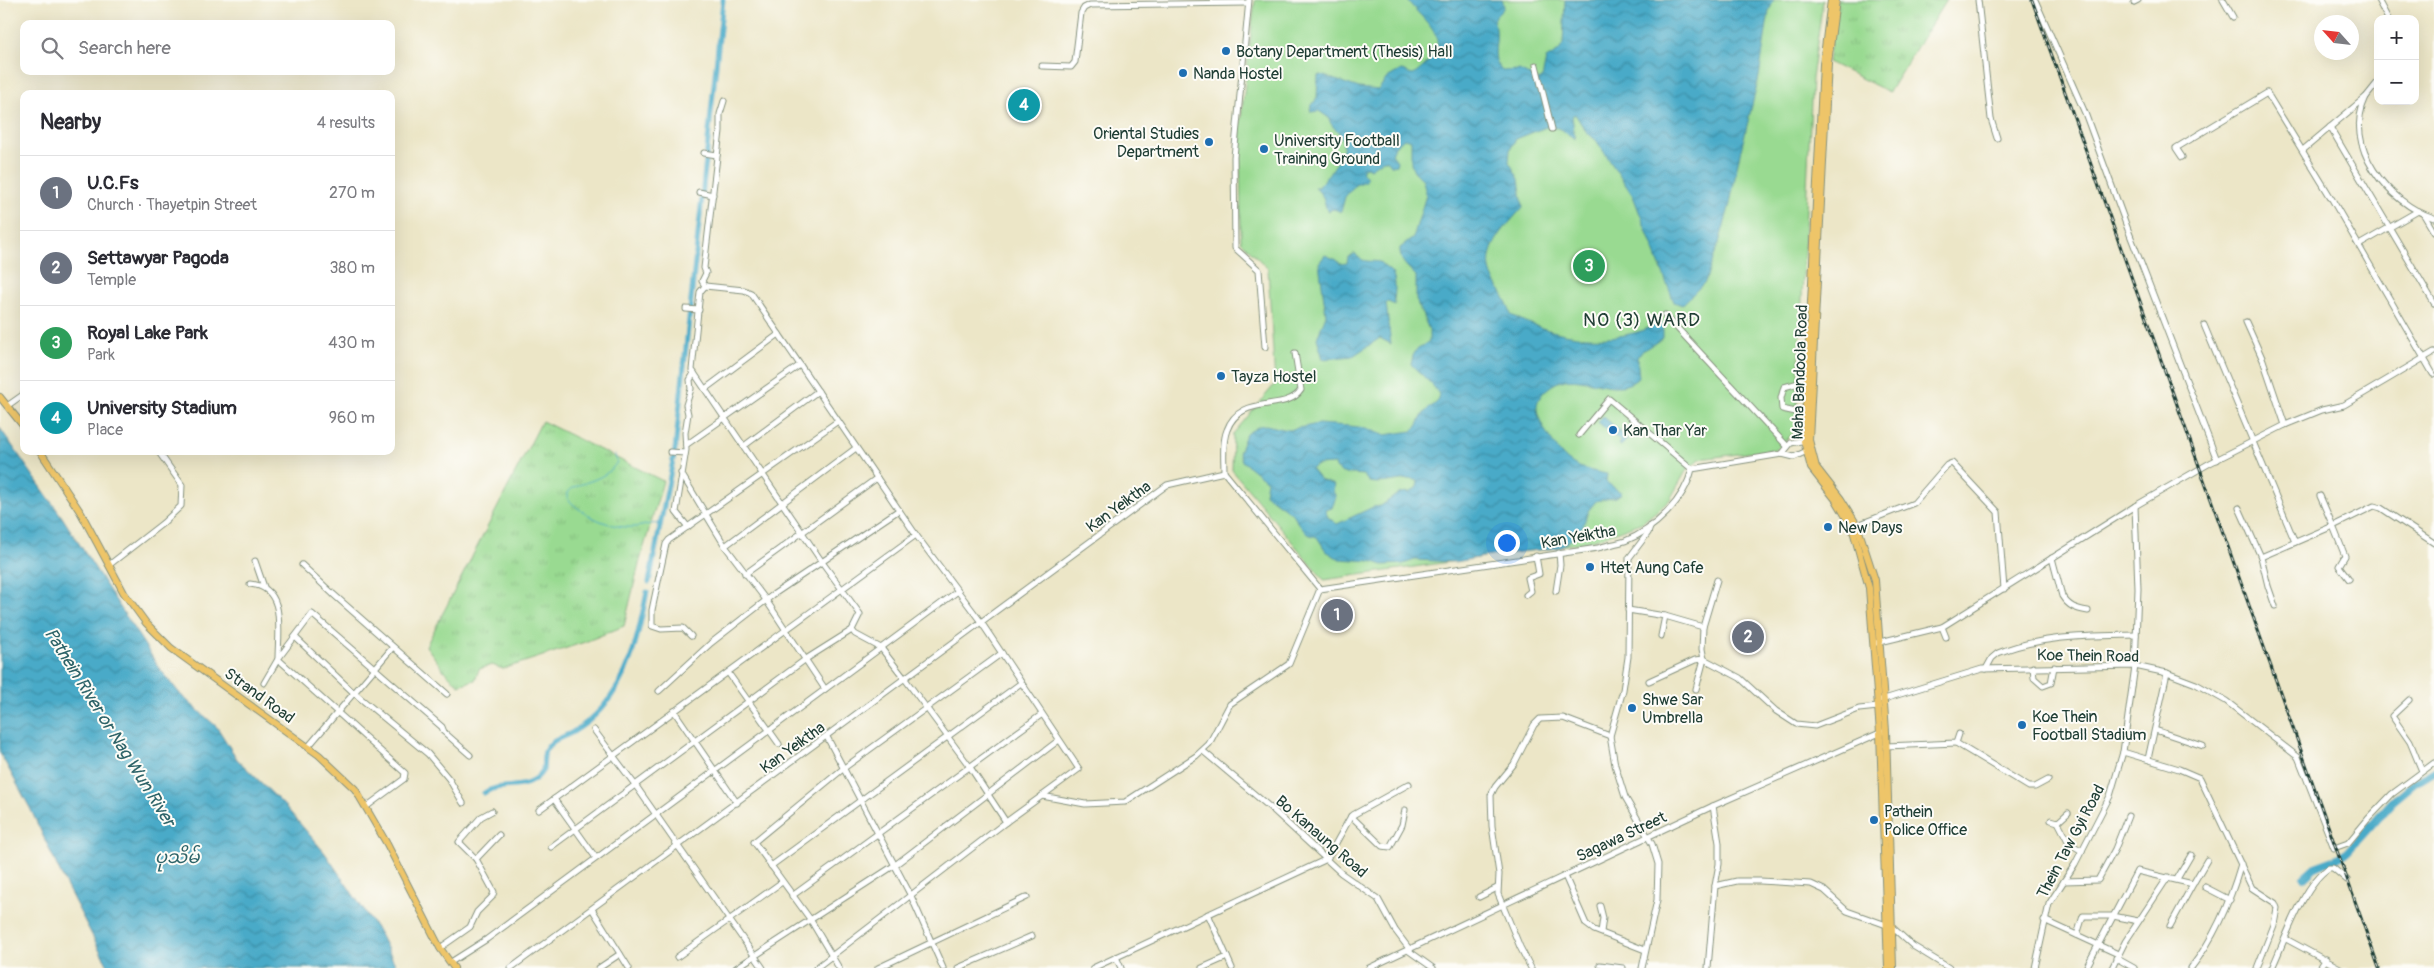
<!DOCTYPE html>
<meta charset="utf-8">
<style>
body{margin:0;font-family:Pangolin,"Noto Sans Myanmar",sans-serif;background:#f7f7f7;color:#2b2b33}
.controls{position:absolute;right:15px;top:15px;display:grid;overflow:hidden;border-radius:10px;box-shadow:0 5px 20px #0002}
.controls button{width:45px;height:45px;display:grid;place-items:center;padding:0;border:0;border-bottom:1px solid #e1e1e2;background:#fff;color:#2b2b33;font:25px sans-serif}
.compass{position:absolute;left:2314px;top:15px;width:45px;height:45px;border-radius:50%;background:#fff;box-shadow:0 5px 20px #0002;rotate:297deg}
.you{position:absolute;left:1506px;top:542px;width:18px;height:18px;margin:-12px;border:4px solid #fff;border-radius:50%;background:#1a73e8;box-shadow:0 0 0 8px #1a73e833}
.badge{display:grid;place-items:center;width:32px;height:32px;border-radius:50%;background:#d93025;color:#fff;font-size:16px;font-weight:700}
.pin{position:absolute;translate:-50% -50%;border:2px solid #fff;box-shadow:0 1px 5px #0006}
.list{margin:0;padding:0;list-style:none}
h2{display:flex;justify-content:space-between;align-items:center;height:65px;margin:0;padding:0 20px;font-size:21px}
h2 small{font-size:16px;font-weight:400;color:#7c7c81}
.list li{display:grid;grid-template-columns:32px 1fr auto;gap:15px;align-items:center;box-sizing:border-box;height:75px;padding:0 20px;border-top:1px solid #e1e1e2}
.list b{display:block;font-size:19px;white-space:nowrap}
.list p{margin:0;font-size:16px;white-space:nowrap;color:#7c7c81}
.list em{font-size:16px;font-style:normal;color:#7c7c81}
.icon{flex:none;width:28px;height:28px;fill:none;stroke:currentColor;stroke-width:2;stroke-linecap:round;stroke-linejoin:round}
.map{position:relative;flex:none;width:2434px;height:968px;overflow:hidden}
.search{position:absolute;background:#fff;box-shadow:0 5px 20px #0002;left:20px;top:20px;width:375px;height:55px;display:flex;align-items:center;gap:12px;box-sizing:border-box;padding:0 18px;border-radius:10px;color:#7c7c81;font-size:19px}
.panel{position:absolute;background:#fff;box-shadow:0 5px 20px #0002;left:20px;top:90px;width:375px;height:365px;border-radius:10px}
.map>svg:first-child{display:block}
</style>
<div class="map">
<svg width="2434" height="968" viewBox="0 0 2434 968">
<defs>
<pattern id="grass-tufts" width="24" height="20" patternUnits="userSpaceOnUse" patternTransform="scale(1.25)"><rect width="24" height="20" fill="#99da91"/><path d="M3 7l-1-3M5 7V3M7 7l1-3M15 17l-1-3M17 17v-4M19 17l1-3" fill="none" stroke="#83bc7e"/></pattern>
<pattern id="water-waves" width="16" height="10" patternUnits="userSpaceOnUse" patternTransform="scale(1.25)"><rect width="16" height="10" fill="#48aac8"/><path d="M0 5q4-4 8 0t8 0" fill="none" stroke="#3b8ca3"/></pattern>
</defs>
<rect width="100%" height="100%" fill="#fdfcf7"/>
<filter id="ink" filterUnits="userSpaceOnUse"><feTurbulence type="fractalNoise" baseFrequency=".02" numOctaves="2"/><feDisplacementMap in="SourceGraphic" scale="10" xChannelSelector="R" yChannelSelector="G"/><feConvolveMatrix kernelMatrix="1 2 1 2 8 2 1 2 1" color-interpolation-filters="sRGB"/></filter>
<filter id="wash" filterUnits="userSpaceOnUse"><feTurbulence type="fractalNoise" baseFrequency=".0096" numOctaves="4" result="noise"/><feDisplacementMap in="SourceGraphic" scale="20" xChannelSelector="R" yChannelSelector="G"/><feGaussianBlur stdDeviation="1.12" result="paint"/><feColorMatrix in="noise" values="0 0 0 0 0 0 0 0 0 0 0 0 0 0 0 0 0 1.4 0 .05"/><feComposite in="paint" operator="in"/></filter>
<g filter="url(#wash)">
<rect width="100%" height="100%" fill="#ece6c7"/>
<g fill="url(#grass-tufts)" stroke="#5c8c62">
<polygon points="1837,0 1946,0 1889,92 1828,62"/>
<polygon points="542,421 663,481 639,564 624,626 585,642 503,669 492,665 479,669 475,680 459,685 445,672 426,646"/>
</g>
<polygon fill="#99da91" stroke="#5c8c62" points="1255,0 1823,0 1812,78 1796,430 1777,449 1700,459 1686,471 1669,501 1643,522 1588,542 1324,580 1232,470 1233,434 1275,384 1268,269 1241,241 1240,127"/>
<g fill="url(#water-waves)" stroke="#34747e" fill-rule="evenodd">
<path d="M1407,0h95l2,5c-1,7 -6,7 -9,13 -3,4 1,7 1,11 2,17 -6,28 6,42l17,-1 20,10 3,-2 4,-19 13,-8 4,-7 2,-44h209l-5,11 -10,66 -21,85 -8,42 -11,39 -14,39 -23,23 -8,-3 -41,-106 -37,-56 -9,-7 -12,-19 -3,2 3,23 -16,-11 -13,-1 -30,12 -6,11 -1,12 10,17 4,28c-18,21 -44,44 -29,73 7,13 14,21 17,35 44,23 104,33 150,7l2,3v13l-21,13 -5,6 2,20c-21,22 -53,-4 -78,4 -10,3 -25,15 -24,27 0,12 15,35 23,44 13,16 27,18 47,22l-1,8 16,11 -6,4 -20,4 -8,10 -5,15 -7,10 -17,12 -59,6 -45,8 -40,-2 -12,4 -20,1 -12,-4 -32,-2 -13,-8 -9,-14 -10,-3 -10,-12 -3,-7 -29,-21 2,-13 -25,-20 -3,-8 7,-19 13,-8 7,-1 22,5 30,-6 32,2 16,2 18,7 28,-4c7,-4 8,-13 13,-19 4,-5 12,-8 14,-13 4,-8 -23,-28 -28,-35l3,-12 15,-11v-11l-13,-30v-24c-9,-10 -17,-14 -16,-28l13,-10 13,-43 -3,-15 -9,-9 -3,-7v-24l-7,-2 -9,8 -3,8 5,7 -1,4 -4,1 -5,-6h-4l-13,9 -3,-2 -4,1 -2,4 6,5 -1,4 -11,4 -10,12 -4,15 -7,-3 -7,2 -4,-14 -8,-10h4c8,-13 30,-32 23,-49 -3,-9 -11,-9 -13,-20l-10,-7 -8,1 -1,-4 7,-10 1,-22 3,-1 38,13 19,2 9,-12 14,-8c5,0 6,4 10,5 5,0 13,-9 16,-12 27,-24 -6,-44 -20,-63zM1335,464l1,4 6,5 21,2 6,7c17,4 39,-7 49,-1l-1,6 -6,5 -12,1 -18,13 -8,1 -36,17 -9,-7 -3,-7 7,-2 4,-11 -3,-6 1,-6 -14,-5 -9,-11 6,-4z"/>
<path d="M1355,253c7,11 15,7 25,9 3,5 9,7 12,11 6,10 1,21 3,32l-7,-3 -2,1 5,41 -11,-6 -27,18 -30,3 -6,-21 9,-23 -7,-52 6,-8 12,5 3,4 7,-1 1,-6z"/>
<polygon points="1603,416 1628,439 1621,446 1618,444 1620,441 1598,422"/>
<polygon points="0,428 62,517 160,669 181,695 217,727 237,759 285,806 325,853 380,934 397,968 109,968 66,885 30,808 0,753"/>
</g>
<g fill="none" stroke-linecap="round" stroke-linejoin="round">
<path stroke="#48aac8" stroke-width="1" d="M615,455l2,7c-13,22 -43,19 -49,31v6c15,17 44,30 67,28 10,-1 17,-5 27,-3"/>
<g stroke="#48aac8" stroke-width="5">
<polyline points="649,582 675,450 723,0"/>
<path d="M484,793c19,-13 44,2 59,-23 1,-6 0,-13 2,-19 6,-12 18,-13 28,-19 10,-6 21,-15 29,-24 30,-34 36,-74 45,-116"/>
</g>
<polyline stroke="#48aac8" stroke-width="8" points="2304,877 2315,867 2334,860 2348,851 2392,802 2416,782 2434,771"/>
</g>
</g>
<g filter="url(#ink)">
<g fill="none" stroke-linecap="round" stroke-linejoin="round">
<defs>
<g id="minor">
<polyline points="1249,0 1234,157 1235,248 1259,270 1265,347"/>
<polyline points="1978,0 1991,119 1997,138"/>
<polyline points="2035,0 2085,113 2127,227 2217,460"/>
<polyline points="2223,0 2233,17"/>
<polyline points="2378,0 2388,19"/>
<polyline points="2134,2 2138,0"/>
<polyline points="1536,65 1552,129"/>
<polyline points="1042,66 1071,67 1075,62 1081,13 1084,8 1090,5 1248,3"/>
<path d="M2366,97c-24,49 22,106 68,121"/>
<polyline points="2330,127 2434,303"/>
<polyline points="2303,150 2366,97 2378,82"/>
<polyline points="704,153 717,155"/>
<polyline points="2182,157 2176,148 2267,93 2333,201 2433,374"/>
<polyline points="699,192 713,195"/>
<polyline points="2424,215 2434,232"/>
<polyline points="2359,245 2418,211"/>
<polyline points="705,286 744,290 751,293 916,535 981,622 1079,769 1006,822 816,968"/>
<polyline points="705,286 702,281 706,273 704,268 720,131 720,114 724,101"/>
<polyline points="686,309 699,310"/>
<polyline points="1665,315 1787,446"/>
<polyline points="2246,322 2263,360 2285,425"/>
<polyline points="2204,325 2295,542"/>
<polyline points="705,389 779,334"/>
<polyline points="7,406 24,394"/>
<polyline points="1805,414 1782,409 1781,398 1784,387 1806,381"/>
<polyline points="1579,435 1609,399 1692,469"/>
<polyline points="686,445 800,365"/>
<polyline points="744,446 818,391"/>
<polyline points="670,452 685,453"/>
<polyline points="1782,454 1791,443 1806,440"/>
<polyline points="1782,454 1794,457 1809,450"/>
<path d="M1224,472c0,-13 -2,-30 3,-42 13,-37 59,-17 74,-40l-6,-37"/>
<polyline points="681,473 725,546"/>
<polyline points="2320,496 2333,526 2374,506 2381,508 2434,543"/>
<polyline points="2239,508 2261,557 2268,586 2275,606"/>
<polyline points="1855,526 1914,503 1947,465 1952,463 1998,512 2004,589"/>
<polyline points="688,527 676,512 686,450 685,433 688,414 686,405 691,389 690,380 694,373"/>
<polyline points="2261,557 2333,526 2345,556 2339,566 2349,579"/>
<path d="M2052,558l10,38c7,11 14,13 26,15"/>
<polyline points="255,561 264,587"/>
<polyline points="109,565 163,523 181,506 182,485 158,451"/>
<polyline points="302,565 333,594 447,694"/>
<polyline points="745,574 877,478"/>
<path d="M250,584c37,3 28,47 28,75l127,114 -1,6 -38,28"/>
<polyline points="1556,591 1560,565 1559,553"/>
<polyline points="1526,595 1531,591 1528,578 1539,574 1536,556"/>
<polyline points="1628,610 1665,616 1661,636"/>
<polyline points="1665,616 1703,627"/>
<polyline points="1942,627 1946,637"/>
<polyline points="852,630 855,634 881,648 905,679 970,767 1006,822"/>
<polyline points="691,636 683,628 661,629 652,626 652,610 666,544 669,540 838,421"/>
<polyline points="295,637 354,693 428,754 449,779 463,803"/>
<polyline points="1876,643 1942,627 2135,506 2210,463 2285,425 2322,410 2344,405 2434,352"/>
<polyline points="2033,667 2034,678 2043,686 2051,683 2054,667"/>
<path d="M1986,669l6,-11 6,-5c45,-18 91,-17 138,-18"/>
<polyline points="729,674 779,744"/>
<polyline points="1649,681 1695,660 1704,659 1740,678 1776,711 1796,724 1815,726 1859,709 1878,707"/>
<polyline points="264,683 278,659 312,614 442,727 444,732 470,755"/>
<polyline points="825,689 766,600 725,546 856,448"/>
<polyline points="1696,689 1704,659 1702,649 1703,627 1717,580"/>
<polyline points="659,691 711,643 774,594 899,510"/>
<polyline points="1881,700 1982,669 2135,666 2167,673 2196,684 2226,701 2298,757 2334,848 2348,843 2368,819 2392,794 2434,763"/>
<polyline points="2409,700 2392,716 2410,742 2422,771"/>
<polyline points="674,711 737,803"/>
<polyline points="594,730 636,786 763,968"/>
<polyline points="2155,730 2203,746"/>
<polyline points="827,737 911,896 943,968"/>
<polyline points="1956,743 2029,787 2035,787 2048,780"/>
<polyline points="1886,746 1956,743 1959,734"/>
<polyline points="308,747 393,647"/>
<polyline points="1203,751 1272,809 1341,873 1378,899 1395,930 1410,950"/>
<polyline points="2123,752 2179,769 2200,778 2252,888 2275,903 2277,908 2274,925 2257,968"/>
<polyline points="2148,759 2167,673"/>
<polyline points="1042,796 1085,804 1125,802 1196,756 1209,744 1230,704 1289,664 1320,589"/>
<polyline points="554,799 596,858"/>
<polyline points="539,810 916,535"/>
<polyline points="1351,816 1382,846 1390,847 1402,825 1405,810"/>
<polyline points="2051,820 2058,822 2069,843 2082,851"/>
<polyline points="2058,822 2068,813"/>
<polyline points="551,847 806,659 852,630 860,614 822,562 692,370 700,292 705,286"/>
<polyline points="476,859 499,835"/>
<polyline points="771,866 1021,683"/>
<polyline points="1565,876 1586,924 1594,930 1645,950"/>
<polyline points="2177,879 2191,855"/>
<polyline points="2064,881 2098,880 2115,849 2128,816"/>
<polyline points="1715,886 1737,881 1760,881 1811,884 1824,890 1847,911 1892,927 1913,946 1949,968"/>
<polyline points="2205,887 2230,900"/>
<polyline points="792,896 1041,715"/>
<polyline points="1479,897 1497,888"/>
<polyline points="1600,906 1603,918 1601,932"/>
<polyline points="592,909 629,968"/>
<polyline points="1208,914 1232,968"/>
<polyline points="2044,920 2118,954"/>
<polyline points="2170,926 2193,884"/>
<polyline points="2077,935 2083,916 2113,916 2138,921"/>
<polyline points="2286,939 2340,968"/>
<polyline points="440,948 470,927 477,912 492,897 494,892 476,859 459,842 481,817 492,811"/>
<polyline points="1409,951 1433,968"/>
<polyline points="677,957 782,882"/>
<polyline points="1116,957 1121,968"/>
<polyline points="2116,958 2134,968"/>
<polyline points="451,962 487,939 958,591"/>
<polyline points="1600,965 1623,968"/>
<path d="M511,968l656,-483 57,-13 96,117 278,-41c9,-3 18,-4 27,-7 29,-11 60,-41 67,-72l90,-15"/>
<polyline points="599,968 620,954"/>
<polyline points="736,968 895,865 1059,740"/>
<polyline points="839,968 810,919 754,842 844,768 1002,653"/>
<polyline points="878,968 1027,897"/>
<polyline points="958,968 1032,936"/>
<polyline points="1093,968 1327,859 1351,816 1409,784"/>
<polyline points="1202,968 1227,957"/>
<polyline points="1369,968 1713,806 1882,732"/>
<polyline points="1531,968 1520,947 1498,894 1499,874 1492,826 1491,795 1495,787 1514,764 1534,725 1540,719 1563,718 1610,736"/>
<polyline points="1642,968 1657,900 1658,864 1652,844 1625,797 1615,765 1610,736 1623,690 1628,657 1629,558 1648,533 1651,525"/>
<polyline points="1708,968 1715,886 1719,864 1719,843 1713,806"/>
<polyline points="2035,968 2049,904 2075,864 2110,796 2123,752 2135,666 2138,589 2135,506"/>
<polyline points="2086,968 2137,871 2193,884 2207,860"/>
<polyline points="2112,968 2125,942 2168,877"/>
<path d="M2191,968c24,-31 39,-66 50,-104"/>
<path d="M2272,968c13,-28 32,-85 57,-100h4l14,12"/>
<polyline points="2320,968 2326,959"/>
</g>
<g id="major">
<polyline points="1831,0 1823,64 1804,441 1811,468 1836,500 1852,527 1869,588 1880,733 1888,968"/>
<polyline points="1836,0 1828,63 1809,440 1816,467 1841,499 1857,525 1875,580 1886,731 1893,968"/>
<polyline points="0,397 24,427"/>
<polyline points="40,451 81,513 124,593 146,623 171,648 319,755 355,789 387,844 440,948 454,968"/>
</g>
</defs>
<use href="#minor" stroke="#86927e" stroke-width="7"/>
<use href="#major" stroke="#86927e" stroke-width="8"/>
<use href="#minor" stroke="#fff" stroke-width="5"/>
<use href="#major" stroke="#eec569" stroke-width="6"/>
<defs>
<polyline id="rail" points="2032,0 2379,968"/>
</defs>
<use href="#rail" stroke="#1f3d34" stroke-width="3"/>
<use href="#rail" stroke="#fdfcf7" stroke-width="1" stroke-dasharray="4" stroke-linecap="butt"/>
</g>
</g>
<g fill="#1f6fb2" stroke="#fdfcf7" stroke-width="2">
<circle cx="1226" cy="51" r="5"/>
<circle cx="1183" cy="73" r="5"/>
<circle cx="1209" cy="142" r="5"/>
<circle cx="1264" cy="149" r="5"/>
<circle cx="1221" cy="376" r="5"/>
<circle cx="1613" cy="430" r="5"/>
<circle cx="1828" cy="527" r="5"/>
<circle cx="1590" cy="567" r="5"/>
<circle cx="1632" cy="708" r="5"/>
<circle cx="2022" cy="725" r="5"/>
<circle cx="1874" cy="820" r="5"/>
</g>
<g text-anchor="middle" stroke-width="4" stroke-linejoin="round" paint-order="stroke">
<g font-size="16" fill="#1f3d34" stroke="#fdfcf7" text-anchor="start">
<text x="1236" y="57">Botany Department (Thesis) Hall</text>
<text x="1193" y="79">Nanda Hostel</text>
<text x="1199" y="139" text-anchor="end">Oriental Studies<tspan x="1199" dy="18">Department</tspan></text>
<text x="1274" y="146">University Football<tspan x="1274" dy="18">Training Ground</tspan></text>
<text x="1231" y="382">Tayza Hostel</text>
<text x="1623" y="436">Kan Thar Yar</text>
<text x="1838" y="533">New Days</text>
<text x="1600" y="573">Htet Aung Cafe</text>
<text x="1642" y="705">Shwe Sar<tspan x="1642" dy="18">Umbrella</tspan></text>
<text x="2032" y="722">Koe Thein<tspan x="2032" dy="18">Football Stadium</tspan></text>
<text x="1884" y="817">Pathein<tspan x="1884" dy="18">Police Office</tspan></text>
</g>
<g font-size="16" fill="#1f3d34" stroke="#fdfcf7">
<text transform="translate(1799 372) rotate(-88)" y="6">Maha Bandoola Road</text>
<text transform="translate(1118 506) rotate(-36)" y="6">Kan Yeiktha</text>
<text transform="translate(1578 536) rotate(-10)" y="6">Kan Yeiktha</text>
<text transform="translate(2088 655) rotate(1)" y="6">Koe Thein Road</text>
<text transform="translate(260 695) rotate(36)" y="6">Strand Road</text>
<text transform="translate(792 747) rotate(-36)" y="6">Kan Yeiktha</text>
<text transform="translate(1322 836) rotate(41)" y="6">Bo Kanaung Road</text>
<text transform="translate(1621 836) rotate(-25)" y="6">Sagawa Street</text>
<text transform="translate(2070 841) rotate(-62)" y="6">Thein Taw Gyi Road</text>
</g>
<g font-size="18" font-style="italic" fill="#2d6368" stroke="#fdfcf7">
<text transform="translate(110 727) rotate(58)" y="6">Pathein River or Nag Wun River</text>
<text x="177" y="863">ပုသိမ်</text>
</g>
<g font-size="19" letter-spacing="1" fill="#1f3d34" stroke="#fdfcf7">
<text x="1642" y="326">NO (3) WARD</text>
</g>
</g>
</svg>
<div class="controls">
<button>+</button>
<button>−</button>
</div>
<svg class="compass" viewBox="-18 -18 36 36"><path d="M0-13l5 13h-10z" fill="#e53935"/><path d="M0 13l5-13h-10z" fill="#7c7c81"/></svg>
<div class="you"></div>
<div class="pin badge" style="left:1337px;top:615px;background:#6b7280">1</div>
<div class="pin badge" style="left:1748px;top:637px;background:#6b7280">2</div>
<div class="pin badge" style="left:1589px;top:266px;background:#2e9e5b">3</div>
<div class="pin badge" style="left:1024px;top:105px;background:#0f9aa8">4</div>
<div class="search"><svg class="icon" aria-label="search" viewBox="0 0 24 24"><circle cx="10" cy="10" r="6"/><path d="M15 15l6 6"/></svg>Search here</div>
<section class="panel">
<h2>Nearby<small>4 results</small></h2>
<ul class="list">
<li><span class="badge" style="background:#6b7280">1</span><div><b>U.C.Fs</b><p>Church · Thayetpin Street</p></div><em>270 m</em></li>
<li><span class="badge" style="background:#6b7280">2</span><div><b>Settawyar Pagoda</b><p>Temple</p></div><em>380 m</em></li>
<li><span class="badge" style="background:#2e9e5b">3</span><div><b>Royal Lake Park</b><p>Park</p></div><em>430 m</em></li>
<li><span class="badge" style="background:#0f9aa8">4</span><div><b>University Stadium</b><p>Place</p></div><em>960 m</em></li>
</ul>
</section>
</div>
